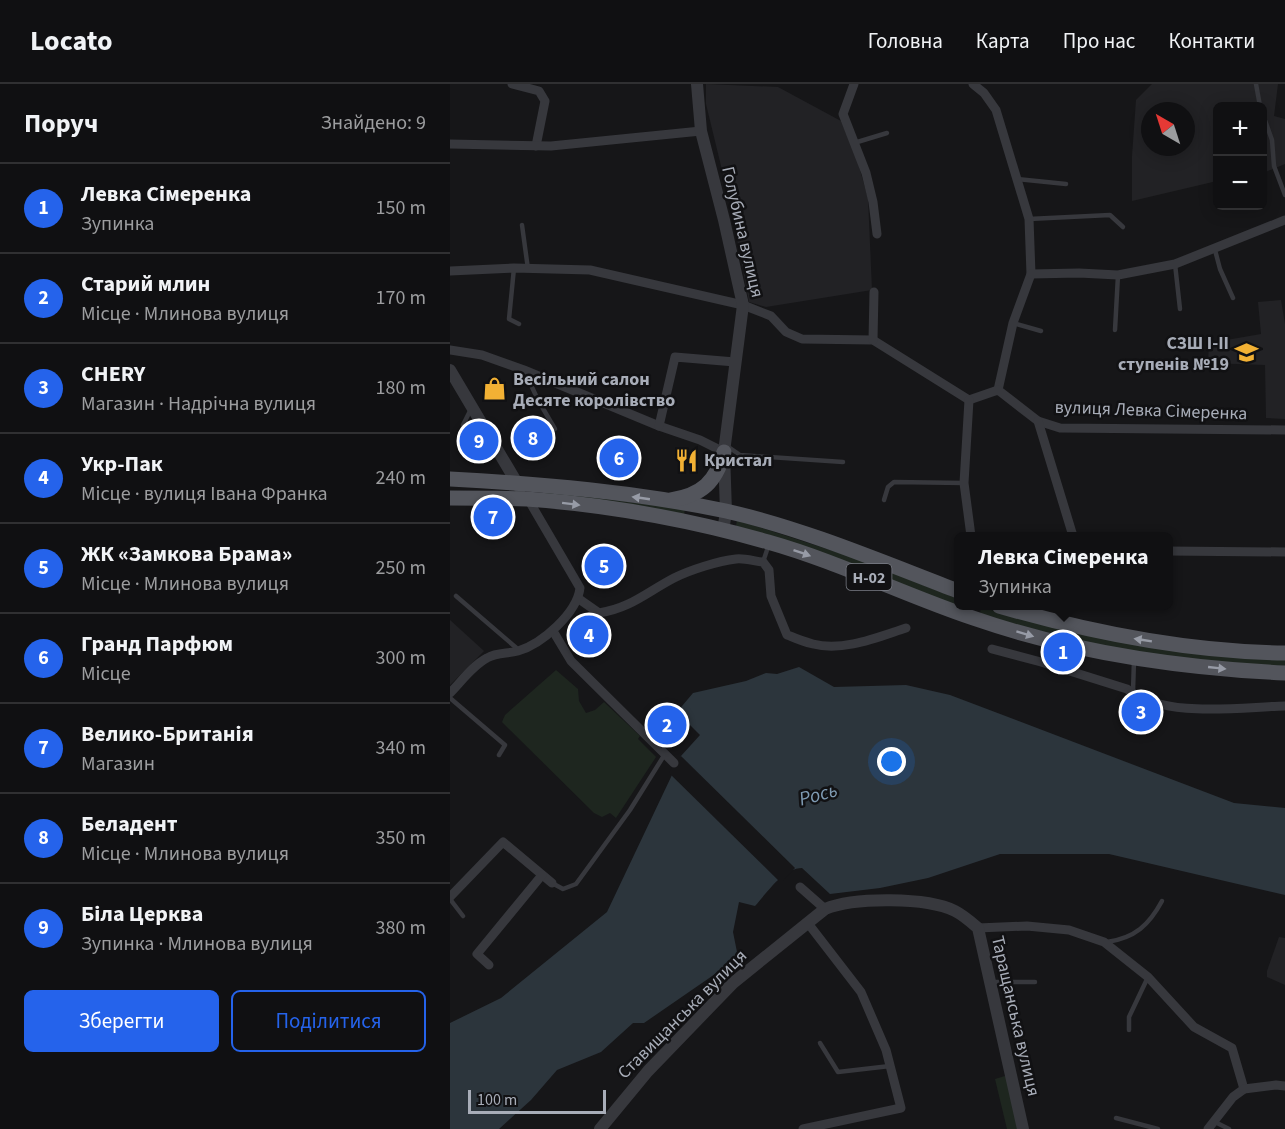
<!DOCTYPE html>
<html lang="uk">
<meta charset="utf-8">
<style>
body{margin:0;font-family:"Source Sans 3",sans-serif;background:#19191b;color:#f1f3f6}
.controls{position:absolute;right:18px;top:18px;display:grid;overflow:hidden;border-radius:9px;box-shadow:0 3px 15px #0003}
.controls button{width:54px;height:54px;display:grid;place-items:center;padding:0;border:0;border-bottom:2px solid #303032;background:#101012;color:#f1f3f6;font:30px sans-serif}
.compass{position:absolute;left:691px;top:18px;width:54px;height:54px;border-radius:50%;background:#101012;box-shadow:0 3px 15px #0003;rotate:321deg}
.scale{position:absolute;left:18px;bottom:15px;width:138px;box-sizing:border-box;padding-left:6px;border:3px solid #a8adb8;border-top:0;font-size:16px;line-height:21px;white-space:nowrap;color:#a8adb8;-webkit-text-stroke:4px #111113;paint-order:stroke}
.you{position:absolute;left:442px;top:678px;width:21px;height:21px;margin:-15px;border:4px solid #fff;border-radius:50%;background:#1a73e8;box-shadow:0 0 0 9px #1a73e833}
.badge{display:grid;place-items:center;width:39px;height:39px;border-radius:50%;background:#2563eb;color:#fff;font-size:20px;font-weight:700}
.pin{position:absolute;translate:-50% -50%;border:3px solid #fff;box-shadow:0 2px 6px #0006}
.popup{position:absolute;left:504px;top:448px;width:219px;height:78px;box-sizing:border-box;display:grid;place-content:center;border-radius:9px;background:#101012;filter:drop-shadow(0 2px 4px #0005);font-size:20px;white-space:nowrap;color:#9c9d9f}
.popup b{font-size:22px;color:#f1f3f6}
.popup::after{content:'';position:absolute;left:50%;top:100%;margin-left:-12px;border:12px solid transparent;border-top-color:#101012}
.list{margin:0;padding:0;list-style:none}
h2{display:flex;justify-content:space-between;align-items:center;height:78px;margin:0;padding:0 24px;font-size:26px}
h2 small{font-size:20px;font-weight:400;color:#9c9d9f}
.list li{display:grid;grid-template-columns:39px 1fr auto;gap:18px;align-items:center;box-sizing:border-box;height:90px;padding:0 24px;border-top:2px solid #303032}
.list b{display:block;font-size:22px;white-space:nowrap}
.list p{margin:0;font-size:20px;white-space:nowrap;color:#9c9d9f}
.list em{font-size:20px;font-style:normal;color:#9c9d9f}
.actions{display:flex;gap:12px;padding:18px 24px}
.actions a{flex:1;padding:14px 0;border:2px solid #2563eb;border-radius:9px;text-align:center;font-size:21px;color:#2563eb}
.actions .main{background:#2563eb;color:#fff}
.map{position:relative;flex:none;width:835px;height:1045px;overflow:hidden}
header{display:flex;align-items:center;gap:36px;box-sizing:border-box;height:84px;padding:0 30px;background:#101012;border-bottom:2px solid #303032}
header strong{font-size:28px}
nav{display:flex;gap:33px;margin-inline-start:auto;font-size:21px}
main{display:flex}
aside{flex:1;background:#101012}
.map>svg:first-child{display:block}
</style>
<header>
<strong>Locato</strong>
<nav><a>Головна</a><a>Карта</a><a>Про нас</a><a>Контакти</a></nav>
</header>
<main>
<aside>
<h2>Поруч<small>Знайдено: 9</small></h2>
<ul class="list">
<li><span class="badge">1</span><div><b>Левка Сімеренка</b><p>Зупинка</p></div><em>150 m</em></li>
<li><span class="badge">2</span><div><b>Старий млин</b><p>Місце · Млинова вулиця</p></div><em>170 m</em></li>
<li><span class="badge">3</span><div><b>CHERY</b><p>Магазин · Надрічна вулиця</p></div><em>180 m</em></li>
<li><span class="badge">4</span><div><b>Укр-Пак</b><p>Місце · вулиця Івана Франка</p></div><em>240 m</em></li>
<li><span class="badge">5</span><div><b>ЖК «Замкова Брама»</b><p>Місце · Млинова вулиця</p></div><em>250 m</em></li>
<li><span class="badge">6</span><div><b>Гранд Парфюм</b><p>Місце</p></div><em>300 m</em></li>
<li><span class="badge">7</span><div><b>Велико-Британія</b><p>Магазин</p></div><em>340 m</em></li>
<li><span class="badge">8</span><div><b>Беладент</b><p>Місце · Млинова вулиця</p></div><em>350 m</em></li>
<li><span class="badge">9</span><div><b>Біла Церква</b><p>Зупинка · Млинова вулиця</p></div><em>380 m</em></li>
</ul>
<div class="actions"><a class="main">Зберегти</a><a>Поділитися</a></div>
</aside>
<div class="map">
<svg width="835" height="1045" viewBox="0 0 835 1045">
<rect width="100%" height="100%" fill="#161618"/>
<g fill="#222225" fill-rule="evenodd">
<polygon points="256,0 328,3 391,37 406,72 418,114 422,206 316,223 299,218 281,123 256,20"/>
<path d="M702,0h126l-4,32 11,3v45l-22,9 -1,-67h-44l-1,75 -85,20v-45l4,-56zM700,27h36v36h-36z"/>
<polygon points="831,216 835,240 835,335 816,334 815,281 758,279 759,259 811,250 808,218"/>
<polygon points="0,536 34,567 0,601"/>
<polygon points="829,853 835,854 835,901 817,893 817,887"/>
</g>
<g fill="#1e261f">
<polygon points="93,407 235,425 234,431 94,411"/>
<polygon points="287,436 405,474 508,515 508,522 519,522 518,526 286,442"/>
<path d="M531,523c101,30 198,51 304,52v7c-104,0 -205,-23 -305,-52z"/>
<polygon points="106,586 128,605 129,617 136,629 145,626 154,618 190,652 188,655 206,673 166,734 160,729 152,733 144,729 52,638 55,631"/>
<polygon points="558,991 569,1045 557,1045 545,995"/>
</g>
<path fill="#2c353c" d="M349,583l35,20 72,-2 44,10 284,108 51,5v87l-176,-41h-109l-72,24 -48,10 -50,6 -28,-26c-19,0 -35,25 -47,38l-16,-4 -6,30 4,20 -6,11 -87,60h-11l-32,29 -44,18 -26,30 -32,29h-49v-106l51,-25 106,-86 74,-156 19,-21 -23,-23 16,-19 53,-12 20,-8 11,1z"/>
<polygon fill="#161618" points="231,672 345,784 333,797 331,799 219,689 224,679"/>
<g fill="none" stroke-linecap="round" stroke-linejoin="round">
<g stroke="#37383d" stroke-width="4.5">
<polyline points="806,0 810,22"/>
<polyline points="812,28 822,56 824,82 835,111"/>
<polyline points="404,59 437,49"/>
<polyline points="567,95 616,100"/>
<polyline points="579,135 660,131 673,143"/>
<polyline points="72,141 78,185"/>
<polyline points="765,166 770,185 783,214"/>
<polyline points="725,180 730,225"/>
<polyline points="64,184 59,235 69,240"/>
<polyline points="563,239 591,247"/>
<polyline points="665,246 668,191"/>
<polyline points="74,286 88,316 105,345"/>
<polyline points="21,325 13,341 23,367 40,366 44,364"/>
<polyline points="277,362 290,371 393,378"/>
<polyline points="434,416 438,403 444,398 514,399"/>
<polyline points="313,478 319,460"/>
<polyline points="6,512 70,567"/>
<polyline points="683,607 684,576"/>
<polyline points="0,614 55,661 49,671"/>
<polyline points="102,799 113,805 126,800 180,726 215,670"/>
<polyline points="0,815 13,832"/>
<path d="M657,858c28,-4 42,-17 55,-41"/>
<polyline points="543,898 585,898"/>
<polyline points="679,946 679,933 698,893"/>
<polyline points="370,959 388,988 440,982"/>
<polyline points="666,1034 708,1045"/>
<polyline points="763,1037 779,1045"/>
</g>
<g stroke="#37383d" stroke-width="9">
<polyline points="62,0 89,7 95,17 86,62"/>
<polyline points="404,0 393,30 416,89 423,118 427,150"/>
<polyline points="523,0 534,9 546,26 579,135 581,190 563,239 548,306"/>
<polyline points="0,60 101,62 251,47"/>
<polyline points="0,187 64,184 140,186 293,221 321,232 336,248 352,255 423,256 519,316 548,306 588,337 610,344 835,346"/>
<polyline points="581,190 629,189 668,191 725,180 835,136"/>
<polyline points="423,256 424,208"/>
<polyline points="0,266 32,271 74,286 209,342 250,356 274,368"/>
<polyline points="519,316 514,399 521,452"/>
<polyline points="588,337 623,452"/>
<polyline points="209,342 225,273 285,278"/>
<polyline points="718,467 835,468"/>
<path d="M129,515l20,14c32,-5 48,-21 75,-35 16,-8 44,-17 62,-19 8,-1 18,2 27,3l6,8 2,26 16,39 3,1c7,3 15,6 23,8 30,8 65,-7 93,-16"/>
<polyline points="103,547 121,577 224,679"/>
<path d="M542,565l49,13 86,27c38,30 112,18 158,17"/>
<path d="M0,609c11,-11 22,-27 37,-35 10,-6 20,-4 31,-7 24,-7 59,-38 62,-63l-52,-89"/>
<polyline points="350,803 375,825"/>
<polyline points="0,813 53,758 102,799"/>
<polyline points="528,844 577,842 619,846 654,858 698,893 744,943 782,964 794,1005 783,1013 758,1045"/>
<polyline points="39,881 27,870 92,791"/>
<polyline points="794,1005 826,1001 835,1002"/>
<polyline points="353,1045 451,1024 436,966 411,908 357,838"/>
</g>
<g stroke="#37383d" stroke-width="12">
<polyline points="247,0 251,47 274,136 293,221 274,368 276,428 273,447"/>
<polyline points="0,286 70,404"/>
<path d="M150,1045l48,-58 85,-88 92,-74c29,-12 102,-12 130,2 8,4 16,11 23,17l45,201"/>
</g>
<g stroke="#53555c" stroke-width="15">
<path d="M0,395c92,5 186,13 276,32 79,18 156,51 232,80"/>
<path d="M0,414c26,0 52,0 77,1 81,6 164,21 241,43 71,20 136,53 205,76 101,35 206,50 312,55"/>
<path d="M221,416c31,-5 45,-18 53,-48"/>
<path d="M549,522c93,27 189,46 286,47"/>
</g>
</g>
<defs><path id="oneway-solid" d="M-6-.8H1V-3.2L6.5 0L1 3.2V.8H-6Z" transform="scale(1.5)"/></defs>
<g fill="#979ba6">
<use href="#oneway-solid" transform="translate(191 414) rotate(-172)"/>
<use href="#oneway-solid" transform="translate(121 420) rotate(7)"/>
<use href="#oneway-solid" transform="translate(352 469) rotate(19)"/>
<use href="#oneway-solid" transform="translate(575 550) rotate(17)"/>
<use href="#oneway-solid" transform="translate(693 556) rotate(-171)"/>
<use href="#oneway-solid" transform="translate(767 584) rotate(6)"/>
</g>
<defs>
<symbol id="school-bare" viewBox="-9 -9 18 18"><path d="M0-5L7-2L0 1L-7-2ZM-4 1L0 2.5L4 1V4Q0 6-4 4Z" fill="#f2b134" stroke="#111113" stroke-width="2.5" paint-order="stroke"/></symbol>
<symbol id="shop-bare" viewBox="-9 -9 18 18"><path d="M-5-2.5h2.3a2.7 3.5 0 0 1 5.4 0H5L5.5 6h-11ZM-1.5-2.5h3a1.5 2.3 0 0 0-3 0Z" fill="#f2b134" stroke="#111113" stroke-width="2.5" paint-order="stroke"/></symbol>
<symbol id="restaurant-bare" viewBox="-9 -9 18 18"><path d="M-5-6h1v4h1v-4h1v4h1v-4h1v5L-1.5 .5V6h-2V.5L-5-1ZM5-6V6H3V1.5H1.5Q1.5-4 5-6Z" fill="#f2b134" stroke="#111113" stroke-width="2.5" paint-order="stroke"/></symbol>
</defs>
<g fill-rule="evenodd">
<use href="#school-bare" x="780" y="252" width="33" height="33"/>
<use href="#shop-bare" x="28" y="288" width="33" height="33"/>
<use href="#restaurant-bare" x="220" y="360" width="33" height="33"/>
</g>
<g text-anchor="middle" stroke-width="5" stroke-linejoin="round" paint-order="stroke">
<rect fill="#111113" stroke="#7b7e86" stroke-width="1.5" x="396.5" y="480" width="45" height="26" rx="4.5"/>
<g font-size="16" font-weight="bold" fill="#a8adb8">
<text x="419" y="499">Н-02</text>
</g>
<g font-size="18" fill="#a8adb8" stroke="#111113">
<text transform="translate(293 148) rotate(77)" y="6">Голубина вулиця</text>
<text transform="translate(701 326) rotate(2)" y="6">вулиця Левка Сімеренка</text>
<text transform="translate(232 930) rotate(-45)" y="6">Ставищанська вулиця</text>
<text transform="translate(566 932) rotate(77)" y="6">Таращанська вулиця</text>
</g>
<g font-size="18" font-weight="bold" fill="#a8adb8" stroke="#111113" text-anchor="start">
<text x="779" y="265" text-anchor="end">СЗШ I-II<tspan x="779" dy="21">ступенів №19</tspan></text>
<text x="63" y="301">Весільний салон<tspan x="63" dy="21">Десяте королівство</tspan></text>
<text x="254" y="382">Кристал</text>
</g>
<g font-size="20" font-style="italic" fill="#7f9bb3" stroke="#111113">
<text transform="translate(368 710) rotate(-15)" y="7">Рось</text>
</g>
</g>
</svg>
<div class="controls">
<button>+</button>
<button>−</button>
</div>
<svg class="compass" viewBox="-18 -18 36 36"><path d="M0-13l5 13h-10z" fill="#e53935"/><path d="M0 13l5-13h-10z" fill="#9c9d9f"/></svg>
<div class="scale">100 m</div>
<div class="you"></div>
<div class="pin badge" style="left:613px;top:568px">1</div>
<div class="popup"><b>Левка Сімеренка</b>Зупинка</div>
<div class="pin badge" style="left:217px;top:641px">2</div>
<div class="pin badge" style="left:691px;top:628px">3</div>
<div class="pin badge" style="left:139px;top:551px">4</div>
<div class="pin badge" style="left:154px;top:482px">5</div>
<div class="pin badge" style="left:169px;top:374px">6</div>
<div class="pin badge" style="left:43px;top:433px">7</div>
<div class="pin badge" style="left:83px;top:354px">8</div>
<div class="pin badge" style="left:29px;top:357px">9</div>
</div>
</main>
